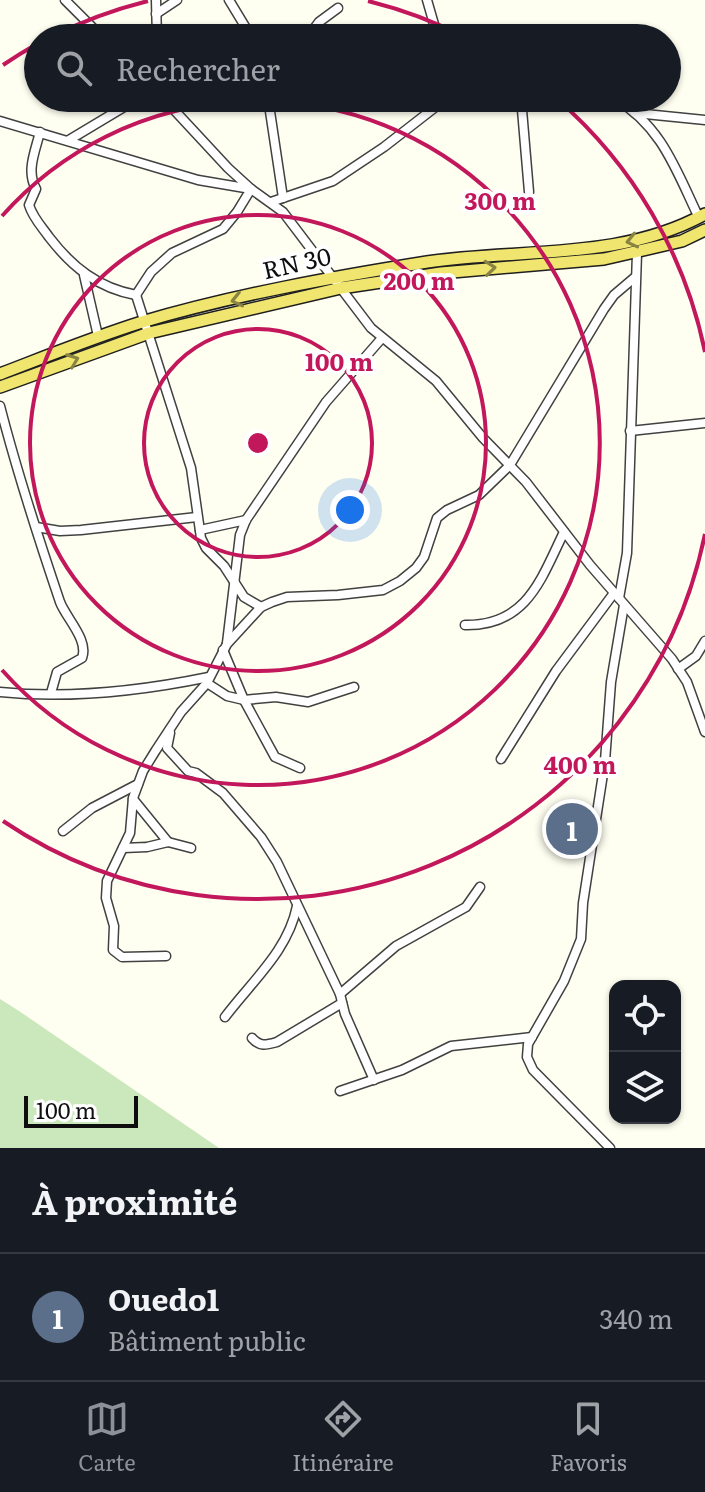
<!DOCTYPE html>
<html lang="fr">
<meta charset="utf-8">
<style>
body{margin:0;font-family:Literata,serif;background:#20242c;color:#f1f3f6}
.controls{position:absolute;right:24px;bottom:24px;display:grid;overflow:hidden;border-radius:16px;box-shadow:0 2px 6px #0004}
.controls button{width:72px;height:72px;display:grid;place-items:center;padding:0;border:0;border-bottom:2px solid #363941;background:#171b24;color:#f1f3f6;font:40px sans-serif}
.scale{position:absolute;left:24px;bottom:20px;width:114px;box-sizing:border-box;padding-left:8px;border:4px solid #0e0e0e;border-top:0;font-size:22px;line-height:28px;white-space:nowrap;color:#0e0e0e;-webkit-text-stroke:6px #fff;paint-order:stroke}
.you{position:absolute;left:350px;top:510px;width:28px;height:28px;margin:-20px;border:6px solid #fff;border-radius:50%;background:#1a73e8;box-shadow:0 0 0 12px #1a73e833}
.badge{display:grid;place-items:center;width:52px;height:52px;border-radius:50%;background:#8c9099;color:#fff;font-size:26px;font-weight:700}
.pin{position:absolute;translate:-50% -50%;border:4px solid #fff;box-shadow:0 2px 8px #0006}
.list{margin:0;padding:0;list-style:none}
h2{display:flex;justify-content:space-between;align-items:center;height:104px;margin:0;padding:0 32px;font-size:34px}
h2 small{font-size:26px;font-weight:400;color:#9ea1a6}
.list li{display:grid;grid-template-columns:52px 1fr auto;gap:24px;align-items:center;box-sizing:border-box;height:128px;padding:0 32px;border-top:2px solid #363941}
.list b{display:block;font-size:30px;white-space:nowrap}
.list p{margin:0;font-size:26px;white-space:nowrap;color:#9ea1a6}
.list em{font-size:26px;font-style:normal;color:#9ea1a6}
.icon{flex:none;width:44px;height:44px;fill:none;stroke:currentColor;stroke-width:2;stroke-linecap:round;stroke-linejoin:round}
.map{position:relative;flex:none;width:705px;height:1148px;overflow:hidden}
.search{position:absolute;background:#171b24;box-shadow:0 2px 6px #0004;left:24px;right:24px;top:24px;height:88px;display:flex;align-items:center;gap:20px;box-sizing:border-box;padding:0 28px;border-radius:44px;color:#9ea1a6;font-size:30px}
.sheet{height:232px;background:#171b24}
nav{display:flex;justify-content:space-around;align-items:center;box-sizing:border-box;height:112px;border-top:2px solid #363941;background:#171b24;font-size:22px;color:#9ea1a6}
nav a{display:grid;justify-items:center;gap:4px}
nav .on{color:#8c9099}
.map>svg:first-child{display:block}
</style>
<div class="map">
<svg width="705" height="1148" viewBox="0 0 705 1148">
<rect width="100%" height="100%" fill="#fefef1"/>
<polygon fill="#cbe7bc" points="0,999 19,1011 219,1148 0,1148"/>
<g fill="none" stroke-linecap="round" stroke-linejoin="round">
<defs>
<g id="minor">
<polyline points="65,0 103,38"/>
<polyline points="156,0 157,38"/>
<polyline points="229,0 252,38"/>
<polyline points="427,0 438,38"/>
<polyline points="156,14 177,0"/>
<polyline points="307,38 319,22 338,8"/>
<polyline points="163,98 228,168 251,189 283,212 371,328 436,381 483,438 526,482 590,565 672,659 687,682 705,732"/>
<polyline points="268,98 283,198"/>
<polyline points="521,98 529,192"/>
<path d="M614,98c48,28 62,72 85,120"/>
<polyline points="170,106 204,98"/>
<polyline points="635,113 705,120"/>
<polyline points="0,121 198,180 251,189 237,212 223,229 172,253 151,272 136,295"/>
<path d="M40,132c-5,20 -14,39 -4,57l-7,16c4,13 13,22 20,32 23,30 49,51 87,58"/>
<polyline points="69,140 139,98"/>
<polyline points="271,202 333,181 384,147 447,98"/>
<polyline points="84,275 98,336"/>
<polyline points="136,295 191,468 201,538 206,548 224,566 244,597 261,607"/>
<path d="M0,406c17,66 38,131 60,196 6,16 29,38 22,56l-25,14 -6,21"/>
<polyline points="630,431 705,423"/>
<polyline points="36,527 60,531 81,530 197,517"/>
<polyline points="200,530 246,520"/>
<polyline points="619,598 627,553 637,253"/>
<path d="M465,625c62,1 76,-46 99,-93"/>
<polyline points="227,643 240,535 246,520 326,402 382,338"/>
<polyline points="223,650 244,700 275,757 300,768"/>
<polyline points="678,669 696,656 705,641"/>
<polyline points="207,683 227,696 244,700 276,697 308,702 354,687"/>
<path d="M0,692c69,7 141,-1 209,-15"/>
<polyline points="170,733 167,748 188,771 196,773 223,793 261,837 277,862 340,994 345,1014 374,1080"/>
<polyline points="501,759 556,671 614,593"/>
<polyline points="133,799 168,842"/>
<polyline points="63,831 92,808 138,784"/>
<polyline points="123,848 147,847 168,842 191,848"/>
<polyline points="166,956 122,957 113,950 114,926 106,898 107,881 130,833 133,798 143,771 156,750 181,712 207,683 227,644 261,607 272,602 287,597 338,595 383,590 400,581 416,568 424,557 437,518 447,510 479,495 510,465 604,309 614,295 634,278"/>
<polyline points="340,994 396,946 466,907 480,887"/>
<path d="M225,1017c27,-36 63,-66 72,-111"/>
<path d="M252,1038c8,9 14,7 25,4l65,-39"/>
<polyline points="340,1091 402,1070 451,1046 532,1037"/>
<polyline points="610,1148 533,1070 527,1057 528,1044 564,981 581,939 583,903 605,761 611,682 624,605"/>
</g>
<g id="major">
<path d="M0,374c47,-18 94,-37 142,-52 91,-27 191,-45 285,-60 93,-14 193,-1 278,-48"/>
<polyline points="0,387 149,333 341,288 441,273 604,259 682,241 705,230"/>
</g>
</defs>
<use href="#minor" stroke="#414141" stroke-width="11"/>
<use href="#major" stroke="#1f1f1f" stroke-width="14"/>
<use href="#minor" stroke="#fff" stroke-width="8"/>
<use href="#major" stroke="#f0e56f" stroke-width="11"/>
</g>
<defs><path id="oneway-chevron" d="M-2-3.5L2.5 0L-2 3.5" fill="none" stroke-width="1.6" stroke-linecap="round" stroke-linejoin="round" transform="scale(2)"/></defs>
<g stroke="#8a8443">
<use href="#oneway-chevron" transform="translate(632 241) rotate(167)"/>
<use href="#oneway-chevron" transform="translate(490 268) rotate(-6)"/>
<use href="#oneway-chevron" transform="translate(237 300) rotate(167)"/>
<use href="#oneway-chevron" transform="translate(73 360) rotate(-21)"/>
</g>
<g fill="none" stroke="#c2185b" stroke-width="4">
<circle cx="258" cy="443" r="114"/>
<circle cx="258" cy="443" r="228"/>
<path d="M2 216A342 342 0 1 1 2 670"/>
<path d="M705 534A456 456 0 0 1 3 821M3 65A456 456 0 0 1 37 44M51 37A456 456 0 0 1 148 1M368 1A456 456 0 0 1 465 37M557 99A456 456 0 0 1 705 352"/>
</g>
<g text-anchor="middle" stroke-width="8" stroke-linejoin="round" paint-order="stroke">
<g font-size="24" fill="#0e0e0e" stroke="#fff">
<text transform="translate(297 264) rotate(-13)" y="8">RN 30</text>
</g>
</g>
<circle cx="258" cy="443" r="12" fill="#c2185b" stroke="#fff" stroke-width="4"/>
<g font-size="24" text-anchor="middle" font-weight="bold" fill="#c2185b" stroke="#fff" stroke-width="8" stroke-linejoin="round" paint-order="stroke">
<text x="500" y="210">300 m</text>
<text x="419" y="290">200 m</text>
<text x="339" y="371">100 m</text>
<text x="580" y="774">400 m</text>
</g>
</svg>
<div class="controls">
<button><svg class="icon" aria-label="locate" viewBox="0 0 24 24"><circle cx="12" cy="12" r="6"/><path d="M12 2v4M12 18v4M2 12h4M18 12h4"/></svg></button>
<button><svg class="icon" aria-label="layers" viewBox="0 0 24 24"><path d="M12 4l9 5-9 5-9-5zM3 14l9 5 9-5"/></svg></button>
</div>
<div class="scale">100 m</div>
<div class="you"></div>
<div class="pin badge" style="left:572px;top:829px;background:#5c6f8a">1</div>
<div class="search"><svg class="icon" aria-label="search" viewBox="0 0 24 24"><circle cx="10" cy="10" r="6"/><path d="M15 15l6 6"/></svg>Rechercher</div>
</div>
<section class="sheet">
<h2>À proximité<small></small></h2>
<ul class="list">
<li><span class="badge" style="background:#5c6f8a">1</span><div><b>Ouedo1</b><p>Bâtiment public</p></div><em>340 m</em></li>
</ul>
</section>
<nav>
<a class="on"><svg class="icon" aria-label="map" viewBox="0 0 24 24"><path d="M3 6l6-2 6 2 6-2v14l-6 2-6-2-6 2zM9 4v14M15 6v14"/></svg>Carte</a>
<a><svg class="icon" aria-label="directions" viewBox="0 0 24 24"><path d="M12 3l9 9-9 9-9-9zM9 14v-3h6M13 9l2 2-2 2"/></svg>Itinéraire</a>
<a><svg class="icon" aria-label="saved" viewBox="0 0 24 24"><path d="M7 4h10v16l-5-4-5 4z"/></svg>Favoris</a>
</nav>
